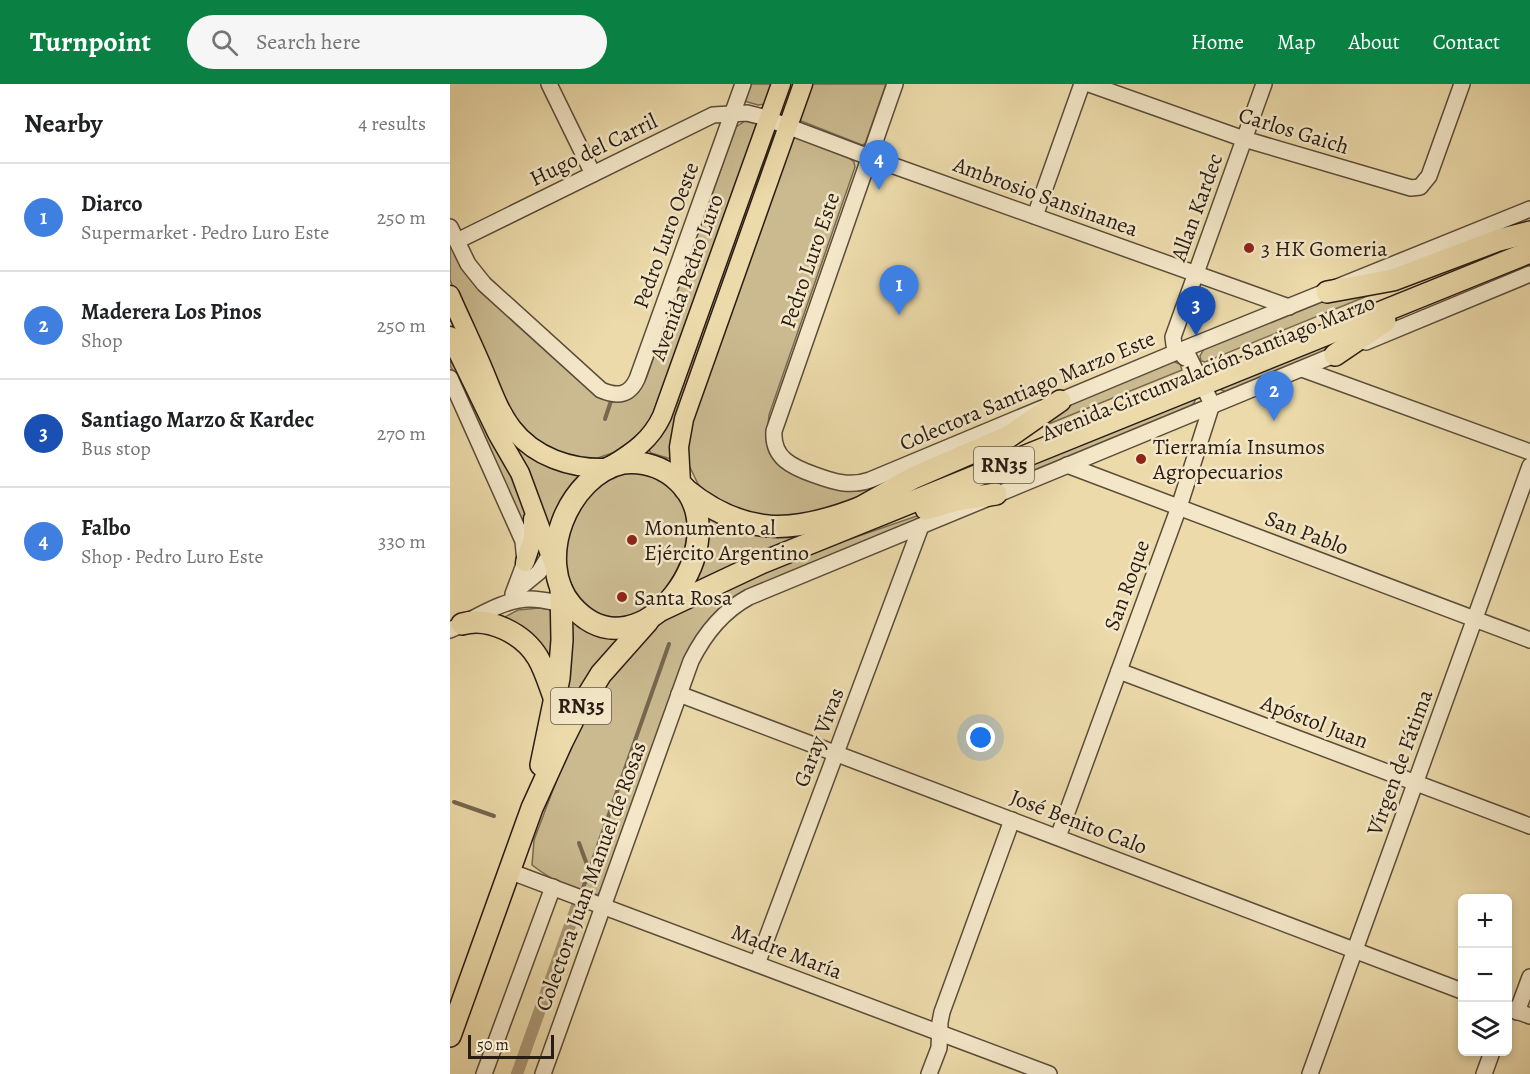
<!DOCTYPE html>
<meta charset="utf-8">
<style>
body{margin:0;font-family:Alegreya,serif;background:#f6f6f6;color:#202124}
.controls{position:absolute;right:18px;bottom:18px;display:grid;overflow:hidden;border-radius:9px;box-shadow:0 3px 9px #0003}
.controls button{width:54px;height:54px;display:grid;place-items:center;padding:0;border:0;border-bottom:2px solid #e0e0e0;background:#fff;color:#202124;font:30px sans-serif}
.scale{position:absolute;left:18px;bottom:15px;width:86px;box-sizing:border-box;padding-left:6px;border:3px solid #291c13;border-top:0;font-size:16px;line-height:21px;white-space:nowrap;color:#291c13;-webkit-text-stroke:4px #f3e7c8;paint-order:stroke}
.you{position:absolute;left:531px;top:654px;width:21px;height:21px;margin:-15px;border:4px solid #fff;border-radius:50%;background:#1a73e8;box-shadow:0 0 0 9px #1a73e833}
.badge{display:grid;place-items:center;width:39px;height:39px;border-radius:50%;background:#0b8043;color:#fff;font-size:20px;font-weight:700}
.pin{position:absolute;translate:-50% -50px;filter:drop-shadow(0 2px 3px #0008)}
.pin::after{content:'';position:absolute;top:32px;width:21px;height:18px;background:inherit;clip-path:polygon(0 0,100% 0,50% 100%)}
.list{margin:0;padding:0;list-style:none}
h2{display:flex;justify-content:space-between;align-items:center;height:78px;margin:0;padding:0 24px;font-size:26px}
h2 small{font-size:20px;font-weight:400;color:#757577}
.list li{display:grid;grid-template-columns:39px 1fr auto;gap:18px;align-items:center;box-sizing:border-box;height:108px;padding:0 24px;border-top:2px solid #e0e0e0}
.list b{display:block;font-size:22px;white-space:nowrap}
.list p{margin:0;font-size:20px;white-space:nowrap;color:#757577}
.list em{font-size:20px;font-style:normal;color:#757577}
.icon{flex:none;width:33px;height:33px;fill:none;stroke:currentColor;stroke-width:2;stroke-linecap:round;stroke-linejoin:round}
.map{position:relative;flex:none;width:1080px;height:990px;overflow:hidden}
header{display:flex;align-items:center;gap:36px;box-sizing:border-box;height:84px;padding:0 30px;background:#0b8043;color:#fff}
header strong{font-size:28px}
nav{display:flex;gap:33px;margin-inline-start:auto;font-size:21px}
.search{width:420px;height:54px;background:#f6f6f6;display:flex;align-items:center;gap:15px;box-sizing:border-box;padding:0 21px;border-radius:33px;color:#757577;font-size:22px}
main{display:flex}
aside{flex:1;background:#fff}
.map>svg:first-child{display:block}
</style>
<header>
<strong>Turnpoint</strong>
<div class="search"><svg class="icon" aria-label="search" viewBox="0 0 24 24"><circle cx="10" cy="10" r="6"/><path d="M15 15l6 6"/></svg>Search here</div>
<nav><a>Home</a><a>Map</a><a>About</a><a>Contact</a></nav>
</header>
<main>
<aside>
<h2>Nearby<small>4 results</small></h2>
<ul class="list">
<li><span class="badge" style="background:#3f7fe0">1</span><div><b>Diarco</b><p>Supermarket · Pedro Luro Este</p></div><em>250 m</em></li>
<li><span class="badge" style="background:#3f7fe0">2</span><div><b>Maderera Los Pinos</b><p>Shop</p></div><em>250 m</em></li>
<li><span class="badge" style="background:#1a4fb4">3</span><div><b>Santiago Marzo &amp; Kardec</b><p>Bus stop</p></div><em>270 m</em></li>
<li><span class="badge" style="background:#3f7fe0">4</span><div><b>Falbo</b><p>Shop · Pedro Luro Este</p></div><em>330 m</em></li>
</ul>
</aside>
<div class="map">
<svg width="1080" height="990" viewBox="0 0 1080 990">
<rect width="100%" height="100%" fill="#ecdaaa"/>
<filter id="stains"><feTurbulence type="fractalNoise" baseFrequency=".00333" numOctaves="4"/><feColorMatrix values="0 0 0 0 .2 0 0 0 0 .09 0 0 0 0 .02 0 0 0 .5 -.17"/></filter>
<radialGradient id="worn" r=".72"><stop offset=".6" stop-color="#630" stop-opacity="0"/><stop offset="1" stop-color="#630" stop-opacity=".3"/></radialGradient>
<g fill="#cbba90" stroke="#7a6b52" stroke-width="1.5">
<polygon points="298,0 324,0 315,20 308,21 294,17"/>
<polygon points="358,0 436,0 415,60 412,61 351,37 350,35"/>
<polygon points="295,37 308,40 205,331 188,354 168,367 145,375 132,377 87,360 57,326 0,196 0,155 142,306 187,307 196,295 286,43"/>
<polygon points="323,46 324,50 308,96 302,121 221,375 201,369 199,366"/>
<polygon points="342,52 399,74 404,78 405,83 319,331 317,352 328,379 391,405 566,342 406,417 353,435 296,430 258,411 248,400 237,377 238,344"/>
<polygon points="932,206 755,278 751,277 750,272 754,265 876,215"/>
<polygon points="0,225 50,336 130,388 131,392 110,418 100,446 0,235"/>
<polygon points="931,233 880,265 781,307 776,308 767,304"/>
<polygon points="0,277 11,291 61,384 77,425 76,448 0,281"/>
<polygon points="722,277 730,280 732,286 574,350 616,321"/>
<polygon points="746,314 744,319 738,324 551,400 489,417"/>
<path d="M185,388c12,3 23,5 33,13 60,49 -36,190 -93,106 -23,-33 0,-88 30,-110 9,-6 19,-8 30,-9z"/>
<path d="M490,424v2l-156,64 -16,8 -57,38 -111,274c-17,4 -54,-18 -68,-29l2,-25 31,-82 33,-65 53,-62 24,-18 102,-49z"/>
<path d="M256,430l106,18 -119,53c12,-24 17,-44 13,-71z"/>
<polygon points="89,524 103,526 104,584 51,535 68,526"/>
<polygon points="121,534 142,548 171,554 105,657"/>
</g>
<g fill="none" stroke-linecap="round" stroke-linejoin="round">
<g stroke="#76674f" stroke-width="4">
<polyline points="155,335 162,314"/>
<polyline points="4,718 44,732"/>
<polyline points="129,759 139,786"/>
<polyline points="132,807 219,560"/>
</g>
<polyline stroke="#a97" stroke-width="12" points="67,990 128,819"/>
<defs>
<g id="minor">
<polyline points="99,0 143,90"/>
<path d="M445,0l-121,347c-2,27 18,36 41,44 19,7 35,12 55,5l309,-129 351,-142"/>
<polyline points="639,0 794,55 961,104 970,103 979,92 1012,0"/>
<polyline points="585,132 632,0"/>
<path d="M0,143l18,37 16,20 117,106c16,7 28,6 36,-11l106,-295"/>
<polyline points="7,157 263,31 297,29 313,33 419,73 839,223"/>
<polyline points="916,258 1080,190"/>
<polyline points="735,274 724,261 723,253 814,0"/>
<polyline points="852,285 1080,368"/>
<polyline points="0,294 73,457 75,478 63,510"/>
<polyline points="617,381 1080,556"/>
<polyline points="67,506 89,488 104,464"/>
<path d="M0,546c25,-11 52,-31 80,-31 13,0 26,4 39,6"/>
<polyline points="669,587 1080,742"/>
<polyline points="229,610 1012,907"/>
<polyline points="608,753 729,423 762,320 735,265"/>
<polyline points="59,787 599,990"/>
<polyline points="307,880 471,442"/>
<polyline points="1058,924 1080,932"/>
<polyline points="1067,928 1080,893"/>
<polyline points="34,990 103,803"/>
<path d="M93,990l148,-413c13,-26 32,-50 58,-64l595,-246"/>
<polyline points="479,990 489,964 490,938 492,928 562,736"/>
<polyline points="860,990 1080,382"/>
<polyline points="1034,990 1042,968"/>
</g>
<g id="major">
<path d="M0,211c11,25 23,50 34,76 8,19 15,40 28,57 22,29 59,41 94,40"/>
<polyline points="0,252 48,351 70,389 104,481"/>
<path d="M162,381c21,-13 39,-25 50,-49l119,-332"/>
<polyline points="231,399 229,363 234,335 353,0"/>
<polyline points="75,478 83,454 83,435"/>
</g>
<g id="highway">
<polyline points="877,208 943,196 1049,156 1080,148"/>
<polyline points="885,271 935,237"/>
<path d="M173,379c20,-2 40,4 55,18 64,59 -38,202 -106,125 -39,-45 -4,-131 51,-143z"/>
<path d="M235,405c59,48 109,45 177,18"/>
<polyline points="410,424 463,394 560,352 610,317"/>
<polyline points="476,425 507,416 546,410"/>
<polyline points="207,528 311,479 1080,168"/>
<path d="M12,540c27,-8 62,10 76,34 7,12 11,26 16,39"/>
<polyline points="91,681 109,594 112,556 111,504"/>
<polyline points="0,952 82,724 112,658 125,632 151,590 198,537"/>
</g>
</defs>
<use href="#minor" stroke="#5a4c39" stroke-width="18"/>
<use href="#major" stroke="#291c13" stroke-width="21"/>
<use href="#highway" stroke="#291c13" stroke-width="24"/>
<use href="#minor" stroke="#f3e7c8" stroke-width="15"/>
<use href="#major" stroke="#ecdaaa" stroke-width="18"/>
<use href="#highway" stroke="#ecdaaa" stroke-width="21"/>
</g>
<g fill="#8f2418" stroke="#f3e7c8" stroke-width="2">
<circle cx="799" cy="164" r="6"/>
<circle cx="691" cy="375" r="6"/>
<circle cx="182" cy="456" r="6"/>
<circle cx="172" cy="513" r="6"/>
</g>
<g text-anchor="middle" stroke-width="5" stroke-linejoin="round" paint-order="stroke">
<g fill="#f3e7c8" stroke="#665949" stroke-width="1.5">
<rect x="524" y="363" width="60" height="36" rx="4.5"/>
<rect x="101" y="604" width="60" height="36" rx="4.5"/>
</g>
<g font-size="21" font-weight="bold" fill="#291c13">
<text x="554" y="388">RN35</text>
<text x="131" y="629">RN35</text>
</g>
<g font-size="22" fill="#291c13" stroke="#f3e7c8">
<text transform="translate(844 46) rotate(17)" y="8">Carlos Gaich</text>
<text transform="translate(143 65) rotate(-26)" y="8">Hugo del Carril</text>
<text transform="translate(596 112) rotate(20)" y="8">Ambrosio Sansinanea</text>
<text transform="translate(746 123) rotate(-70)" y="8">Allan Kardec</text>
<text transform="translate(215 151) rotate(-70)" y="8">Pedro Luro Oeste</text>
<text transform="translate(359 176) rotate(-71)" y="8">Pedro Luro Este</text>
<text transform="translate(236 193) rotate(-70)" y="8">Avenida Pedro Luro</text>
<text transform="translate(758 283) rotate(-22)" y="8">Avenida Circunvalación Santiago Marzo</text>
<text transform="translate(577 306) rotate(-23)" y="8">Colectora Santiago Marzo Este</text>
<text transform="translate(857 448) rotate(21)" y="8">San Pablo</text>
<text transform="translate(676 501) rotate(-70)" y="8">San Roque</text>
<text transform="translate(865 637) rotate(21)" y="8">Apóstol Juan</text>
<text transform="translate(368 653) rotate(-69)" y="8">Garay Vivas</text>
<text transform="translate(949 678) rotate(-70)" y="8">Vírgen de Fátima</text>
<text transform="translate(629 737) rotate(21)" y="8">José Benito Calo</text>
<text transform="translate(140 792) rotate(-70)" y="8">Colectora Juan Manuel de Rosas</text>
<text transform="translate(337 867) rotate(21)" y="8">Madre María</text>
</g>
<g font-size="22" fill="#291c13" stroke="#f3e7c8" text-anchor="start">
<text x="811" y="172">3 HK Gomeria</text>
<text x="703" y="370">Tierramía Insumos<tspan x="703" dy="25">Agropecuarios</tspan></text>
<text x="194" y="451">Monumento al<tspan x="194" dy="25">Ejército Argentino</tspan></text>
<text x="184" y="521">Santa Rosa</text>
</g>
</g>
<rect width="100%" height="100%" filter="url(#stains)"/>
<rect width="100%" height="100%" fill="url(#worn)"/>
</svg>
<div class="controls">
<button>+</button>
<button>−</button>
<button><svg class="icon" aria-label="layers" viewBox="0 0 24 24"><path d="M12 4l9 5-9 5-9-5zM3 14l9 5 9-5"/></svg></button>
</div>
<div class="scale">50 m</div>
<div class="you"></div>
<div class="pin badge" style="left:449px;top:231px;background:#3f7fe0">1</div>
<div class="pin badge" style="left:824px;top:337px;background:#3f7fe0">2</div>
<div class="pin badge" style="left:746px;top:252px;background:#1a4fb4">3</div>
<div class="pin badge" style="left:429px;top:106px;background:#3f7fe0">4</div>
</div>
</main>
